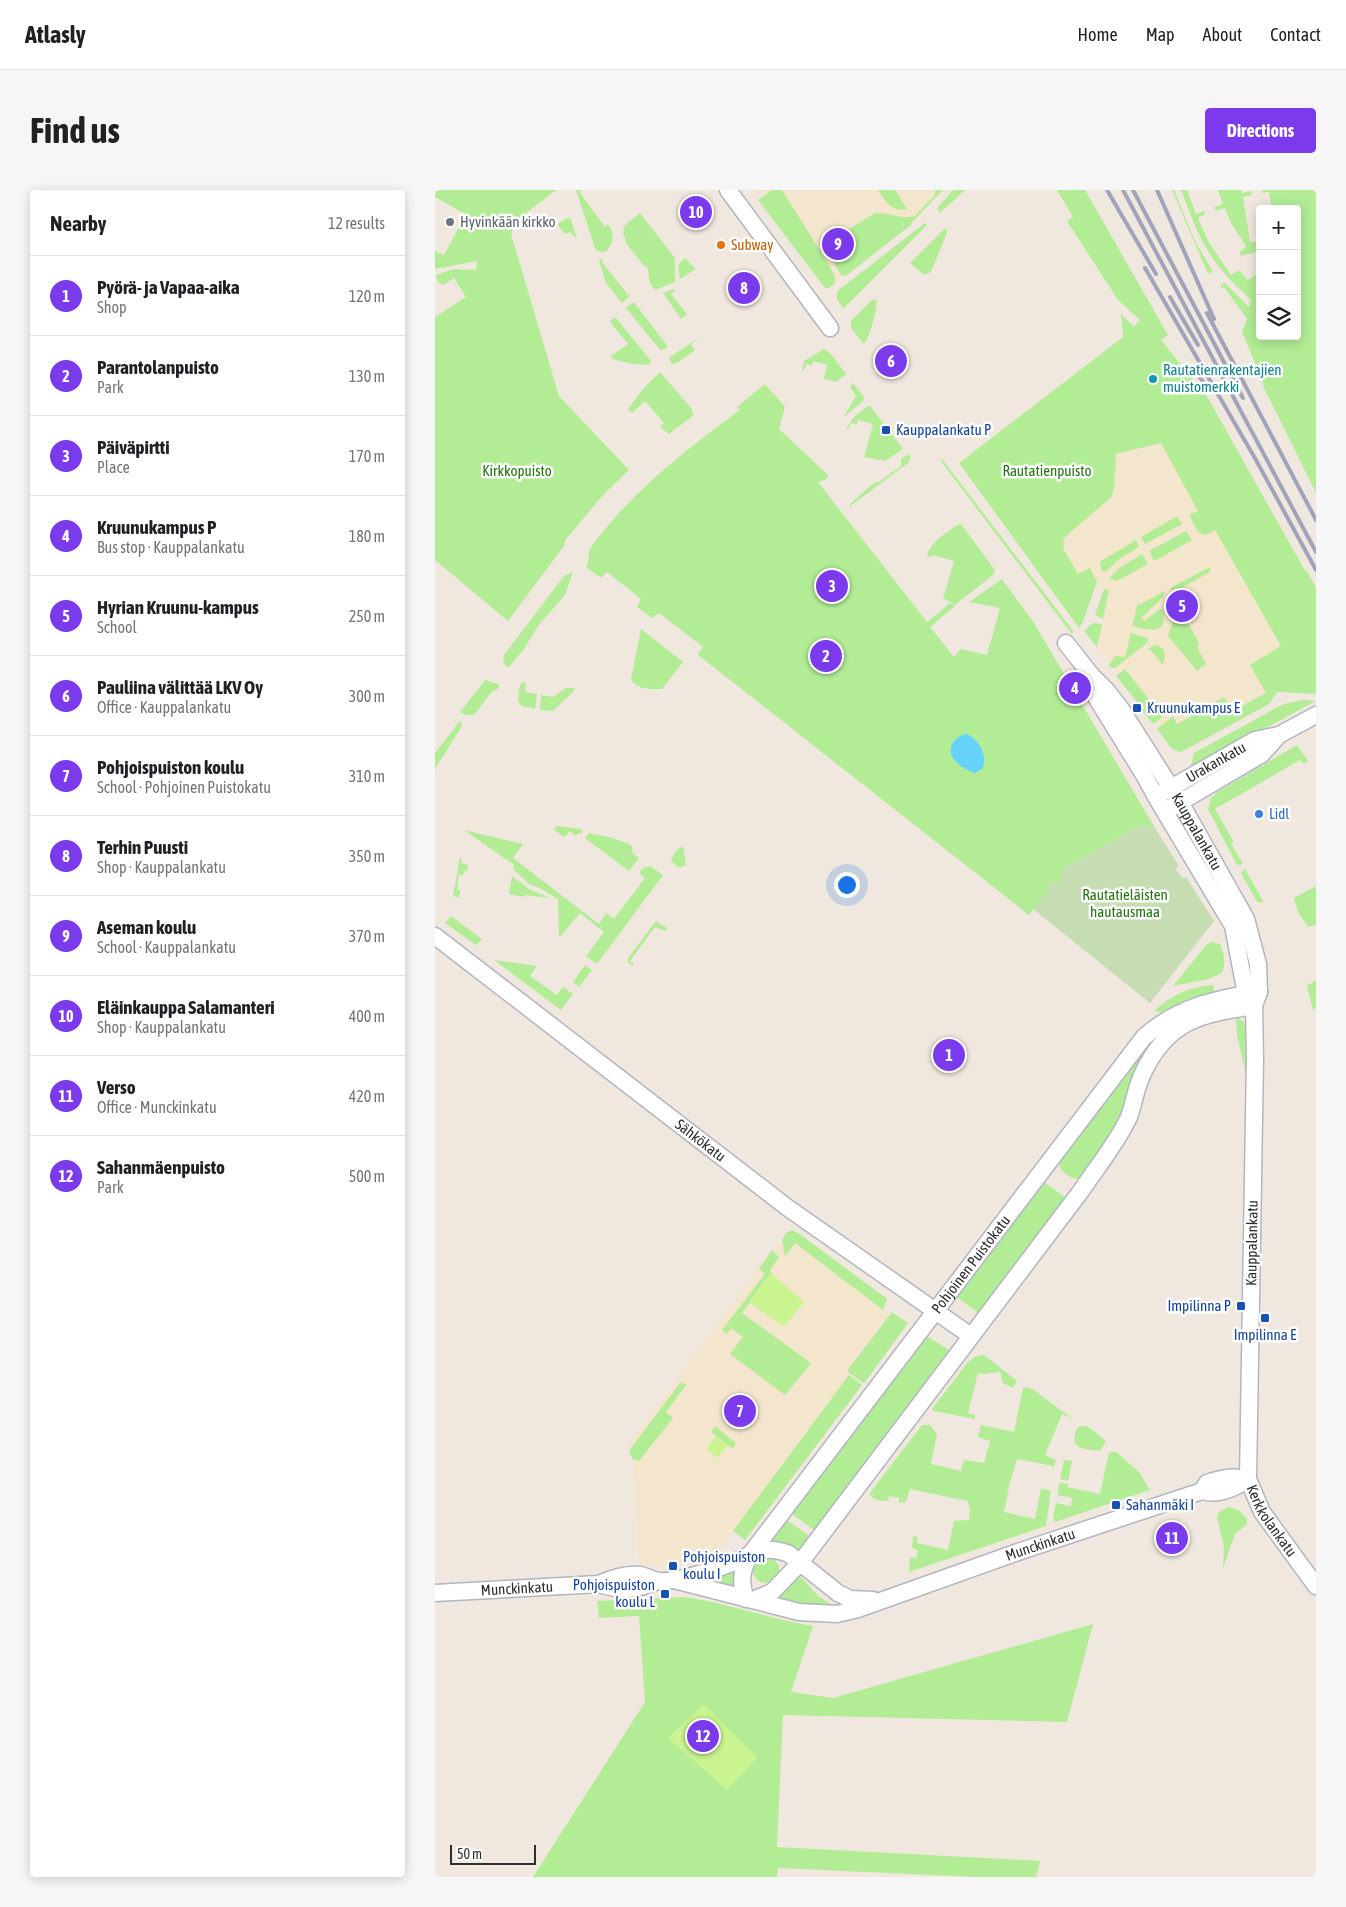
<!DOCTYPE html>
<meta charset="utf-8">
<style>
body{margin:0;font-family:"Asap Condensed",sans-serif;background:#f6f6f6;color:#202124}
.controls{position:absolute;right:15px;top:15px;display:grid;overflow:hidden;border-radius:5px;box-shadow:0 2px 12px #0003}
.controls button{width:45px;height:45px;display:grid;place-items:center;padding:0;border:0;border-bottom:1px solid #e0e0e0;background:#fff;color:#202124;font:25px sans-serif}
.scale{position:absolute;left:15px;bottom:12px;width:86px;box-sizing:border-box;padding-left:5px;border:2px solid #2d2d2d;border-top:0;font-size:14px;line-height:18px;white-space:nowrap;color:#2d2d2d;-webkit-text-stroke:4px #fff;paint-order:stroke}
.you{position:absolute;left:411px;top:694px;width:18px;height:18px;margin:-12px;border:4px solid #fff;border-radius:50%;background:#1a73e8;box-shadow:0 0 0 8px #1a73e833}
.badge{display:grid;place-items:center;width:32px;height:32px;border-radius:50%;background:#7c3aed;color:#fff;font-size:16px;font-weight:700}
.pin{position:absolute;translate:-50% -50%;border:2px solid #fff;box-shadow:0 1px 5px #0006}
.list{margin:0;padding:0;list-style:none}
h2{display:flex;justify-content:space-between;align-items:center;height:65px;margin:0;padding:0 20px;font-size:21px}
h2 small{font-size:16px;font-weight:400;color:#757577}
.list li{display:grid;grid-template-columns:32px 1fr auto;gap:15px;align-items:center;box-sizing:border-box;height:80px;padding:0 20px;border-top:1px solid #e0e0e0}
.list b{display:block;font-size:19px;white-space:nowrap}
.list p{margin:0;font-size:16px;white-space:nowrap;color:#757577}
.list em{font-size:16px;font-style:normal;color:#757577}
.icon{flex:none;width:28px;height:28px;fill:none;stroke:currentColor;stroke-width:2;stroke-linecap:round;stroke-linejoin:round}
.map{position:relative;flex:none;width:881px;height:1687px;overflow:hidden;border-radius:5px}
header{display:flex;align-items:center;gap:30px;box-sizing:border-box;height:70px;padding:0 25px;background:#fff;border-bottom:1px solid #e0e0e0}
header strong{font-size:24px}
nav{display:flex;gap:28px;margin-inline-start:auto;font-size:18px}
.intro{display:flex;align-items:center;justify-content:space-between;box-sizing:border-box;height:120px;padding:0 30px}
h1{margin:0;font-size:35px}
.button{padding:12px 22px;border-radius:5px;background:#7c3aed;color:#fff;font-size:18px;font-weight:700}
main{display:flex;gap:30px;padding:0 30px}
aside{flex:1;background:#fff;border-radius:5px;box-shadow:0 2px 12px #0003}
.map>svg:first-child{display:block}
</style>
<header>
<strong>Atlasly</strong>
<nav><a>Home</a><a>Map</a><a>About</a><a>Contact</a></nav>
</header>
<div class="intro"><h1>Find us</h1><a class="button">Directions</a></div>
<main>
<aside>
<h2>Nearby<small>12 results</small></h2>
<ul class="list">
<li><span class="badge">1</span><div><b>Pyörä- ja Vapaa-aika</b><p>Shop</p></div><em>120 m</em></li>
<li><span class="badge">2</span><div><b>Parantolanpuisto</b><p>Park</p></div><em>130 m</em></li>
<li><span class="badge">3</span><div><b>Päiväpirtti</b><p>Place</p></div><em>170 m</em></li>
<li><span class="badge">4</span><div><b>Kruunukampus P</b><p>Bus stop · Kauppalankatu</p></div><em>180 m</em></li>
<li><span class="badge">5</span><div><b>Hyrian Kruunu-kampus</b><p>School</p></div><em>250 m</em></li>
<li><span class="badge">6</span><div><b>Pauliina välittää LKV Oy</b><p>Office · Kauppalankatu</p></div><em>300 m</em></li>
<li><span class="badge">7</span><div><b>Pohjoispuiston koulu</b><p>School · Pohjoinen Puistokatu</p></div><em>310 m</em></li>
<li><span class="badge">8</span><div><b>Terhin Puusti</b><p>Shop · Kauppalankatu</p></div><em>350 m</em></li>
<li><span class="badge">9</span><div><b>Aseman koulu</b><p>School · Kauppalankatu</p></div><em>370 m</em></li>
<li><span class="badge">10</span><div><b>Eläinkauppa Salamanteri</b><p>Shop · Kauppalankatu</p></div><em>400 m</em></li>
<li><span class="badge">11</span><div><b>Verso</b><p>Office · Munckinkatu</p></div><em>420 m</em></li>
<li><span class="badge">12</span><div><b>Sahanmäenpuisto</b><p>Park</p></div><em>500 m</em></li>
</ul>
</aside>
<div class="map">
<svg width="881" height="1687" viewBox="0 0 881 1687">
<rect width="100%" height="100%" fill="#f0e8de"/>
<g fill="#f3e6cc">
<polygon points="322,0 508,0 485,25 393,96"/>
<polygon points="726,253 780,340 846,457 831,503 797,521 741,559 662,457 674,400 662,396 662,392 643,385 628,354 629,348 639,338 678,303 681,274 680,264"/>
<polygon points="343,1052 360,1053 454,1125 412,1180 417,1185 286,1359 242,1373 204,1376 199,1279 193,1256"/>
</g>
<g fill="#b2ec95">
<polygon points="0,0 121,0 82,30 76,44 124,206 194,280 169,304 131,349 129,356 73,431 0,370 0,127 31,107 19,88 8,95 3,92 1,85 19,79 41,80 42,71 0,79 0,61 9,65 24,37 37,28 0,7"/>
<path d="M141,0h5l-1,3 25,34 3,-3c7,9 6,20 -3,28l-9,-1z"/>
<polygon points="337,0 347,0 395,77 400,87 400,94 393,98 390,98 323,10"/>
<path d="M443,0h17l12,19c-15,4 -22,-8 -29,-19z"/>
<path d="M500,0h8l-32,33 1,1 -65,51 -4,1 -3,-3 -17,-27 52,-33c14,-1 26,7 40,3l20,-21z"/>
<polygon points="518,0 530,0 505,23 502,18"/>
<polygon points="622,0 650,0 733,145 726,150 773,208 869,379 872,381 881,398 881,504 842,502 834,514 746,562 737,559 722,539 738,526 742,534 789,507 798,521 831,503 815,475 846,456 780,340 770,345 763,342 754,325 763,321 726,253 680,264 681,274 679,290 680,291 678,303 675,308 629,348 628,358 643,384 655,378 662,392 647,434 644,438 524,273 688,147 686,124 699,137 705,130 683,110 632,31 638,27"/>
<polygon points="736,0 739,0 760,51 778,82 773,84 738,2"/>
<path d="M746,0h6l9,24 8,-3 1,3 -7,4 10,23 23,34 8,-5 9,10 12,-8v64h37v-127h-25l-3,-17 -7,1v-3h54v303l-52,-105 -3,-11 -19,-45 5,-13 -23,-32 -3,2v-5l4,-1 24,24 2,-7c-14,-13 -28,-26 -39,-43 -14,-20 -22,-44 -31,-67z"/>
<polygon points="783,0 806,0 807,3 816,1 817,5 808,7 815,52 824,52 824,58 821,62 806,66 805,62 811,56 796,33 790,18 781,21 779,17 788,14"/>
<polygon points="205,23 240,68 240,92 220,100 215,93 212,76 210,77 190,52 191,51 188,43 189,36"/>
<polygon points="135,27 142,49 135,42 130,44 122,34"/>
<polygon points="490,33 492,35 408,119 402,109 402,102 405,99"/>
<polygon points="510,38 512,40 512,43 496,82 489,85 475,73"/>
<polygon points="250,68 261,79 245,89 243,75"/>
<polygon points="165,69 169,70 167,72 193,105 195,104 195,106 187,113 171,93 164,71"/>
<polygon points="238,99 240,101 236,104 252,124 246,129 228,103"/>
<path d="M438,109l4,2c-2,14 -5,29 -12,42h-2l-12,-15v-7z"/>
<polygon points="199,112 233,157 226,161 191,118"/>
<polygon points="178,128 181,128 216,171 214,175 198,174 177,169 176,166 193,154 175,132"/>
<polygon points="266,146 256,154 260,160 242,173 237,174 234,169 235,167"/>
<polygon points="389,159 396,164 411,184 401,192 389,189 392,175 378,171 377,175 371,174 369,180 367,180 369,171"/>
<polygon points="225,182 256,218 259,225 234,244 225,237 229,233 210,211 197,223 193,219 208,199"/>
<polygon points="418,193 429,207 428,211 409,227 421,205 415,197"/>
<path d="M330,194l20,23 -6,22 49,46 -1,4 -9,3 109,140 23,-19 6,2 -26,22 24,30 7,-8 26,6 13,-47 -31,-6 33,-23 32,44 121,205 -11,-3 -10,4 -71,40 1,7 -7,8 -4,-3 -4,8 -20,26 -332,-261 6,-7 -44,-34 -7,5 -15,-11 4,-8 -34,-27 -6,6 -15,-11c4,-7 1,-14 6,-21 40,-55 94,-96 148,-136l-3,-3z"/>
<polygon points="433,216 435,216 468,259 450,271 429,267 438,234 423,230 422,234 415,233 414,239 411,238 419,227"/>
<polygon points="473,264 476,268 473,273 414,317 416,313 439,293 444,292 466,276 466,269"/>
<polygon points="507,269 639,442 636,443 505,270"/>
<polygon points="742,326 747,334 710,354 706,347"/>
<path d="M526,334l34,46 -2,5 -37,29 -13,-5 11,-38 -21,-6 -1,2 -5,-1c3,-14 19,-23 30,-31z"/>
<polygon points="751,341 757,350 719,371 714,361"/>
<polygon points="701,350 704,357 686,368 670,382 667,381 665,373 666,371"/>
<polygon points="707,364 713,374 682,391 674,389 683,379"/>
<polygon points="775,377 775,382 741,401 738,401 735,398"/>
<polygon points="138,382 130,405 103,436 89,459 74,477 70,476 68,468 69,465 129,386"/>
<polygon points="669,399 674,400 668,429 660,425"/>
<path d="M729,401v5l-23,22 4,3 14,-12h3c8,27 -13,21 -30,17l6,-23 1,2z"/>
<polygon points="749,426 764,453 762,457 771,474 762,481 733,446 738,431"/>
<polygon points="659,433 667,434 662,457 666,462 649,441 655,435"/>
<path d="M206,439l42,33 -21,27c-12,0 -24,1 -31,-9z"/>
<polygon points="696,443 713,448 713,452 680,478 677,478 674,475 680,466 690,467"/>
<polygon points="722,455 729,460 730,466 728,475 716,460 713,460 717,456"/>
<polygon points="690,479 728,527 718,534 707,520 710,517 706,512 703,513 681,486"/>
<polygon points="51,489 55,492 64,494 64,498 56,503 39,525 30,525 25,522"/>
<polygon points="89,492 91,494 90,502 102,504 100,519 87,516 83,511 85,494"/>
<polygon points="131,498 140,498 139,501 118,521 105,520 106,505 118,507"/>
<polygon points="867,510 881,511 757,578 756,575 759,563 841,518 849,514"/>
<polygon points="24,532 26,532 27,536 0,579 0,563"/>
<polygon points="862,555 873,571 868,574 865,570 780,619 799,652 796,654 808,674 802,675 773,619 776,608 784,601"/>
<polygon points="123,636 146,639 148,640 146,644 143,643 141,646 135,641 129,647 118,639"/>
<polygon points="29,640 88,654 78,668 164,734 171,723 179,729 210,688 204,683 208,678 215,676 228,685 162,774 151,766 169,742 145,723 125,747 124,746 123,709 106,699 94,694 78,679 79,675"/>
<polygon points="154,643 178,648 196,655 198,664 204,668 194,681 150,648"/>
<polygon points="248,656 251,675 245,678 239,674 236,669 242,660"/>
<polygon points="25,668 27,669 26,673 33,675 32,681 29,681 28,685 24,685 22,700 25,700 24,708 18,706"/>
<polygon points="810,679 828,711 828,713 822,712 806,683"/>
<polygon points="77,686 94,699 115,708 89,705 89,707 74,704"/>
<polygon points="881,696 881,735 873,737 863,722 859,708"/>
<polygon points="16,726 47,749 41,755 10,733"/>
<polygon points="221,731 232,738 231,741 220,737 195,771 199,774 198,776 193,773 193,768"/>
<path d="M777,752l8,2c4,9 6,20 2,29l-13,6 -36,7 33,-41z"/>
<polygon points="59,770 102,776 95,786 122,805 128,797 138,804 126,820"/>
<polygon points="150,775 157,780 144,797 138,792"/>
<polygon points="881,790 881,818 878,820 872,796"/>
<path d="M778,795l2,11 -49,17 -12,-2c16,-15 36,-25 59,-26z"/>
<polygon points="801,826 808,831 810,836 811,884 802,845"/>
<path d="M710,859l5,5 -22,53 -45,71c-9,4 -24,-6 -24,-16z"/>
<polygon points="609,992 631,1008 543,1123 522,1107"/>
<polygon points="357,1040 366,1045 452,1109 448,1120 360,1053 350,1066 347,1050 351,1043"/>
<polygon points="337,1060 344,1067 335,1080 336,1083 307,1123 376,1173 350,1205 295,1164 308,1147 296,1138 292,1144 287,1140 330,1084 324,1079"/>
<polygon points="457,1122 473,1133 430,1192 428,1193 412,1181"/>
<polygon points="492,1146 514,1160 379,1340 357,1324"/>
<polygon points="549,1165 582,1191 578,1198 568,1193 565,1182 549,1184 543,1183 533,1223 540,1225 540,1229 499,1221 497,1219 533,1172 541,1166"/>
<polygon points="414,1185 427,1195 310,1350 298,1341"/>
<polygon points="246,1192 251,1195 231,1222 238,1228 204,1271 198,1269 194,1261 196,1258"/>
<path d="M592,1197l7,3 39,29 -11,-5 -17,41 11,5 -4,12 1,-6 -36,-7 -7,23 -6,30 31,7 6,-31 10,3 -5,35 -137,46 1,-15 6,1 2,-8 -6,-2 1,-12 5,1 -1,6 31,7 6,-29 15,-1 1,-11 -3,-8 -57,-12 -4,13 -7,1v-5l-10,-2 -1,5c-9,0 -14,-1 -19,-7l53,-69h8l7,9 -6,30 30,7 3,-11 20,3 6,-22 -12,-4 3,-12 33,7 9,-44z"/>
<polygon points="280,1236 301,1253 298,1259 276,1242"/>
<path d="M648,1236h4l19,15 -6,10c-17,-2 -33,-2 -22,-24z"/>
<polygon points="674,1262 681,1262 704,1282 715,1300 620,1332 618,1327 621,1313 636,1316 637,1308 623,1305 624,1293 633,1294 632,1297 665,1304"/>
<polygon points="629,1270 637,1271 633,1291 625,1289"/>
<path d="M793,1317c9,1 13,5 19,12v5l-12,10 -12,34 1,-21 -7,-29 2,-6z"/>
<polygon points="352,1330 374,1346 363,1361 336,1352"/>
<circle cx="331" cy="1380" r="13"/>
<polygon points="301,1377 300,1389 302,1396 271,1392 270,1388"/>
<polygon points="361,1385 366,1387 383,1406 399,1416 397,1420 336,1409 351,1400"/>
<path d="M249,1407c44,6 85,22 129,29l-22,66 42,6 260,-74 -26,98 -284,-7 -6,132 263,14 -4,16h-61l-197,-9 -1,9h-244l112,-175 -6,-86 -40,2 -2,-17z"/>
</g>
<polygon fill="#c6dcb3" points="709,635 720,638 744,676 740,679 749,689 751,687 779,731 715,813 598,719 614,699 612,697 617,691 622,694 629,686 625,682 628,679 699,639"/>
<g fill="#c9f490">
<polygon points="336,1083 369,1112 349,1137 314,1112"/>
<polygon points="281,1246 293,1255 283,1268 271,1259"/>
<polygon points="269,1514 322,1568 292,1600 233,1548"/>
</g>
<path fill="#66d3fc" d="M532,544c12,6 20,20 16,34l-8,5c-14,-4 -34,-19 -19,-34 4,-3 6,-4 11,-5z"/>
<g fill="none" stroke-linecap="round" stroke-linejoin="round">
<defs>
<g id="secondary">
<polyline points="293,0 395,138"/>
<path id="s1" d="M631,453l25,32 16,16 14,18 59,93 66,117 12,45 1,28 -5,14 1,52 -7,421 14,33 54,74"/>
<polyline points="656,485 661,507 709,585 721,607 798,736 811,804 817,814"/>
<path id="s2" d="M727,603l93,-53 24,-5 37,-20"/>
<polyline points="737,617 827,564 844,545"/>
<path id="s3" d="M0,746l353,272 183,128"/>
<path d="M767,1301l5,-8c16,-5 24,-7 41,-4"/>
<path id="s4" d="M239,1390l125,32 38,2 21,-5 160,-57 184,-61c16,5 33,-3 46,-12"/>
<path d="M164,1394c13,-6 26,-10 41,-9 6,1 12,5 18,6 12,1 26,-3 37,-6 13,-3 25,-7 37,-12 21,-10 33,-19 57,-9l49,39 12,6 23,1"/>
<path id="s5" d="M0,1403l164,-9c23,7 36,7 58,-3"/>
<path id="s6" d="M311,1409c-7,-18 -4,-32 6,-47l392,-515c33,-30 72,-38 115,-45"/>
<path d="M318,1410l19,-8 28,-29 281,-372c16,-24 36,-48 48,-74 5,-14 7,-30 14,-44 25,-53 58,-59 111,-67"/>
</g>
</defs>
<use href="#secondary" stroke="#b2b5c2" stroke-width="19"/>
<use href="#secondary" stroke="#fff" stroke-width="16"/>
<g stroke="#a0a3b9" stroke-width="4">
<polyline points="672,0 721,84"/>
<polyline points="688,0 881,362"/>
<polyline points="698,0 808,208"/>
<polyline points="722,0 779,129"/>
<polyline points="710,78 821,270 881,380"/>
<polyline points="735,107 763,155"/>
<polyline points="772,123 881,330"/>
<polyline points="758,178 772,197"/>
</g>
</g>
<circle fill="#6b7280" stroke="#fff" stroke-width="2" cx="15" cy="32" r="5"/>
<circle fill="#e8710a" stroke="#fff" stroke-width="2" cx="286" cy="55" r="5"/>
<circle fill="#0f9aa8" stroke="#fff" stroke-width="2" cx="718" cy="189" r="5"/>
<g fill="#1a4fb4" stroke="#fff" stroke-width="2">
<rect x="446" y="235" width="10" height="10" rx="2.5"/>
<rect x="697" y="513" width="10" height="10" rx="2.5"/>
<rect x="801" y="1111" width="10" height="10" rx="2.5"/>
<rect x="825" y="1123" width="10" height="10" rx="2.5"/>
<rect x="676" y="1310" width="10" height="10" rx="2.5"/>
<rect x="233" y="1371" width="10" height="10" rx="2.5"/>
<rect x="225" y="1399" width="10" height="10" rx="2.5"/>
</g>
<circle fill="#3f7fe0" stroke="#fff" stroke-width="2" cx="824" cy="624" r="5"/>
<g text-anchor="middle" stroke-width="5" stroke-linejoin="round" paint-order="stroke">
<g font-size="15" fill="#5b616d" stroke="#fff" text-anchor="start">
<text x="25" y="37">Hyvinkään kirkko</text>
</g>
<g font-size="15" fill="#c56008" stroke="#fff" text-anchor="start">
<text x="296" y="60">Subway</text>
</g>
<g font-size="15" fill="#0d838f" stroke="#fff" text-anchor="start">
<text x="728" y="185">Rautatienrakentajien<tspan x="728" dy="17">muistomerkki</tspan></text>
</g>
<g font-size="15" fill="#164399" stroke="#fff" text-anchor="start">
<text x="461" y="245">Kauppalankatu P</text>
<text x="712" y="523">Kruunukampus E</text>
<text x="796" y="1121" text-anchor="end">Impilinna P</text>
<text x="830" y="1150" text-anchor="middle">Impilinna E</text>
<text x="691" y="1320">Sahanmäki I</text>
<text x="248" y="1372">Pohjoispuiston<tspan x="248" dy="17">koulu I</tspan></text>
<text x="220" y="1400" text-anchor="end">Pohjoispuiston<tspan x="220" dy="17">koulu L</tspan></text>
</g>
<g font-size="15" fill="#267412" stroke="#fff">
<text x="82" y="286">Kirkkopuisto</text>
<text x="612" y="286">Rautatienpuisto</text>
<text x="690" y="710">Rautatieläisten<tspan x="690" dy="17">hautausmaa</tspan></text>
</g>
<g font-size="15" fill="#2d2d2d" stroke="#fff">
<text dy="5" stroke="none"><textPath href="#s2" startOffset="62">Urakankatu</textPath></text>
<text dy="5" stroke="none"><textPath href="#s1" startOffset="230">Kauppalankatu</textPath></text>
<text dy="5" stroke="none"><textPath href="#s3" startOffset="335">Sähkökatu</textPath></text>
<text transform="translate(817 1053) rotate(-89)" y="5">Kauppalankatu</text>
<text dy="5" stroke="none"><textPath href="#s6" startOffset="411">Pohjoinen Puistokatu</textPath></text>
<text dy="5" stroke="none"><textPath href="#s1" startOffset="941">Kerkkolankatu</textPath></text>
<text dy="5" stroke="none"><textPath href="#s4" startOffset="382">Munckinkatu</textPath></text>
<text dy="5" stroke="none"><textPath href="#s5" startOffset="82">Munckinkatu</textPath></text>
</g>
<g font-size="15" fill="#366cbe" stroke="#fff" text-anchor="start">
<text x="834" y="629">Lidl</text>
</g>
</g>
</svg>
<div class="controls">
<button>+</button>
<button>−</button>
<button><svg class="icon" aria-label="layers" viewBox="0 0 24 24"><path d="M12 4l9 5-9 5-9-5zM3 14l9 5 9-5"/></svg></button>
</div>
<div class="scale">50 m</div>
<div class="you"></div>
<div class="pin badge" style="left:514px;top:865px">1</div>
<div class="pin badge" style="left:391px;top:466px">2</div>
<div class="pin badge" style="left:397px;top:396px">3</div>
<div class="pin badge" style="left:640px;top:498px">4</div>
<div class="pin badge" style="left:747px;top:416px">5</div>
<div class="pin badge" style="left:456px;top:171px">6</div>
<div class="pin badge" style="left:305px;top:1221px">7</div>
<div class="pin badge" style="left:309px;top:98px">8</div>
<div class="pin badge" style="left:403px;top:54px">9</div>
<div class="pin badge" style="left:261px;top:22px">10</div>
<div class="pin badge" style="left:737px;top:1348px">11</div>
<div class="pin badge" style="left:268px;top:1546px">12</div>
</div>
</main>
